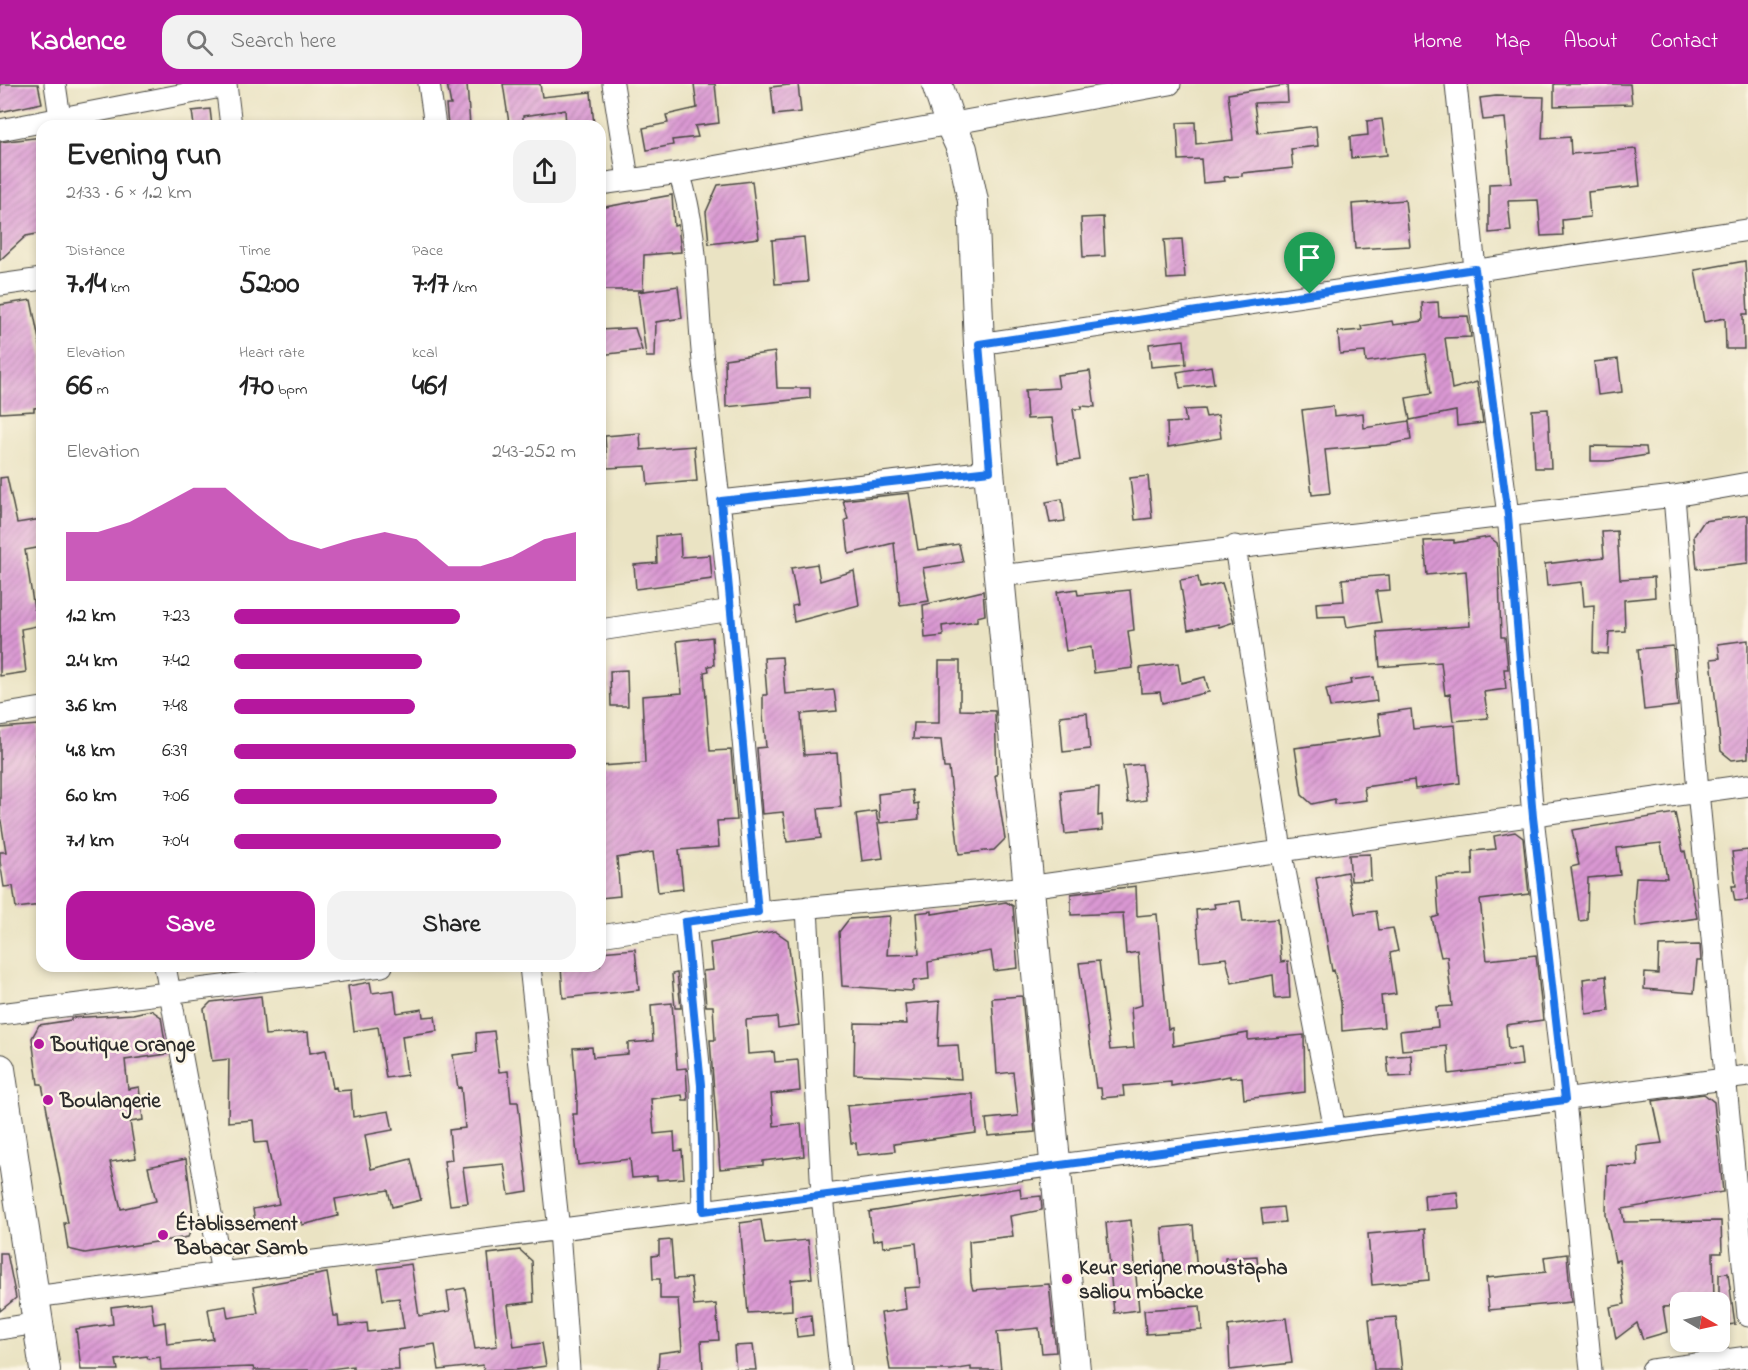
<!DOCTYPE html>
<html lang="en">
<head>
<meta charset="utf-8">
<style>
	body { margin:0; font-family:"Indie Flower",sans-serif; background:#f2f2f2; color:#222; height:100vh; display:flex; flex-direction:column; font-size:22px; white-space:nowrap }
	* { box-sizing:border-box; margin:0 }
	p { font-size:20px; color:#767676 }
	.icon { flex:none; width:33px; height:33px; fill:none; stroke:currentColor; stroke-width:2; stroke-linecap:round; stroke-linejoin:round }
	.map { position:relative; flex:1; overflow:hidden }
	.side { position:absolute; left:36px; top:36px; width:570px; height:852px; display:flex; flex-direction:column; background:#fff; border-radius:18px; box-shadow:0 3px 9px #0003 }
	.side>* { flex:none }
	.needle { width:39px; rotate:99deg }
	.tools { position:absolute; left:1670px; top:1208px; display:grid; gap:12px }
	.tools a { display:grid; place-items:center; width:60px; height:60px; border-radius:12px; background:#fff; box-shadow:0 3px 9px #0003; font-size:30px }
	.pin { position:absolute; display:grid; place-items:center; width:51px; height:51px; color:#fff; margin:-62px -26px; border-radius:50% 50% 50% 0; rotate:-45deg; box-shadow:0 0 6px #0007 }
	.pin .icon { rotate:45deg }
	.round { display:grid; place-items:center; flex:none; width:63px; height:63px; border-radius:18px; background:#f2f2f2 }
	.head { display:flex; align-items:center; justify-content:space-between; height:102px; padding:0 30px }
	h1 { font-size:33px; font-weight:700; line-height:45px }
	.metrics { display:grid; grid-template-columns:repeat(3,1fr); gap:9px; height:102px; padding:6px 30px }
	.metrics div { display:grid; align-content:center }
	.metrics b { font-size:30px; font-weight:700 }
	.metrics small { font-size:16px; font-weight:400 }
	.metrics p { font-size:16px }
	.chart { height:168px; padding:12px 30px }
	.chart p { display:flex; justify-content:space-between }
	.chart svg { width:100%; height:108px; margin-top:6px; fill:#b5179e; opacity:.7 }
	.cta { display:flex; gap:12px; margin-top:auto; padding:12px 30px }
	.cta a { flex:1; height:69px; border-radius:18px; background:#b5179e; color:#fff; font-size:24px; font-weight:700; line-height:69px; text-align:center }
	.cta a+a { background:#f2f2f2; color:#222 }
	ul { padding:0 30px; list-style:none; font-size:20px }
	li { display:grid; grid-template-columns:96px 72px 1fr; align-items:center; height:45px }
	li i { height:15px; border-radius:8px; background:#b5179e }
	header { display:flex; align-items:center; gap:36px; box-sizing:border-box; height:84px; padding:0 30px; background:#b5179e; color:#fff }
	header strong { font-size:28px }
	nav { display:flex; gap:33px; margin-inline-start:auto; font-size:21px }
	.search { width:420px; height:54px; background:#f2f2f2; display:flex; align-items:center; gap:15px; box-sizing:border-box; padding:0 21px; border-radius:18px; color:#767676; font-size:22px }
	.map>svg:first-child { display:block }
	.building { fill:url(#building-hatch) }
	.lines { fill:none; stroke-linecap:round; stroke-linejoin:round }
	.street-casing { stroke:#484742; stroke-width:23 }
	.secondary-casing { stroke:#484742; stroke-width:32 }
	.street { stroke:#fff; stroke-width:21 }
	.secondary { stroke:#fff; stroke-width:30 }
	.route-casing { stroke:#fff; stroke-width:12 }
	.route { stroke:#1a73e8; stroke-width:8 }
	.poi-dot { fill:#b5179e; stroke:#fcf5e5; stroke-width:2 }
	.labels { text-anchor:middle; stroke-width:5; stroke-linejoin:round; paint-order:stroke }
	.poi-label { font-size:21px; font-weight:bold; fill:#2b2b2b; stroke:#fcf5e5; text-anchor:start }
</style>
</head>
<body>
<header>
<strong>Kadence</strong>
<div class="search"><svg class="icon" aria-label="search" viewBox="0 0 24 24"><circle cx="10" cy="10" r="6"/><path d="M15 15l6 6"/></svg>Search here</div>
<nav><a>Home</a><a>Map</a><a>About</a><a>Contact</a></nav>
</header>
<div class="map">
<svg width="1748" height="1286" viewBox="0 0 1748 1286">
	<defs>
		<pattern id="building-hatch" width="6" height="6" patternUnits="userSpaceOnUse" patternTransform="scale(1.5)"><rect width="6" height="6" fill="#da98d3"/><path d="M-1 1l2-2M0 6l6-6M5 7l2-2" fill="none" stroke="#b17cab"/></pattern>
	</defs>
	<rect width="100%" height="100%" fill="#fcf5e5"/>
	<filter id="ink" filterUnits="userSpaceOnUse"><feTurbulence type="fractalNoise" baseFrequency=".0167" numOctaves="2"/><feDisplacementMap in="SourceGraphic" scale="12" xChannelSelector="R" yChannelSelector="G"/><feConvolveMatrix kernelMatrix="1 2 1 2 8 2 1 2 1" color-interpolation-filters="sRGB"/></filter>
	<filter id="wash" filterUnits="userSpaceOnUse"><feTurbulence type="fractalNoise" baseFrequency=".008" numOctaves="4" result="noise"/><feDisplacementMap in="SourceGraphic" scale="24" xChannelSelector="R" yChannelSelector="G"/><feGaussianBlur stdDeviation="1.35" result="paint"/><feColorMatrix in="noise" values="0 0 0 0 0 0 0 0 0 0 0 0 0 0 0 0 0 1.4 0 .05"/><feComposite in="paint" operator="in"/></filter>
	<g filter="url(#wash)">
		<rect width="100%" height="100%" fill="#eae3c3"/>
		<g id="blocks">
			<path class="building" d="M0,0H38L42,19L0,28Z
				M447,0H467L470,42H448L446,21H451Z
				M503,0H540L542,13L591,8L594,42H566L565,26L523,32V37L509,39Z
				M694,0H715L719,39L695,42L698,53L672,56L673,61L647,66L643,44L668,39L666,31L697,24Z
				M798,0L801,28L774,31L771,3Z
				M1554,0H1630L1632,20L1554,22Z
				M1287,1L1288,18L1254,19L1258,49L1316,42L1318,62L1291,65L1293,84L1242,89V92L1224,93L1225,97L1203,99L1201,75L1179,76L1177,39L1195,38L1196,60L1233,56L1228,10Z
				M1496,12L1544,13L1542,55L1570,53L1571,70L1636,65L1640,102L1588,108L1590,133L1562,136L1563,151L1541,152L1538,116L1508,117L1511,147L1489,149V100L1511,99L1505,34L1483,36L1480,14Z
				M210,25L212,42H194L192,27Z
				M1382,35L1387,71L1351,74L1350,53L1368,51L1367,37Z
				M42,53V149L26,152L0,176V58Z
				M752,97L759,154L709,160L706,128L718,101Z
				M672,111L674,142L678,141L681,168L644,171L643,206H600V124Z
				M1405,116L1410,162L1355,165L1352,120Z
				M1103,133L1105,172L1083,173L1081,134Z
				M804,153L808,198L775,200L772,156Z
				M1182,155L1185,194L1167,195L1164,156Z
				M1745,177L1748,230H1743L1744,265H1726L1725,234L1704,238L1695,186Z
				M678,202L682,234L656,238L655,273H646L638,208Z
				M31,216L42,270V323L34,324V327L0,329V221Z
				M1438,218L1439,233L1468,232L1471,253L1445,254L1452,305L1477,298L1483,339L1457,342L1456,327L1410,336L1406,314L1431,310L1425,270L1366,278L1365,268L1340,270L1338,248L1362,246L1361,242L1392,237L1393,241L1423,237L1422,219Z
				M635,244L642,266L600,271V246Z
				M1184,256L1186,280L1151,283L1149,260Z
				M775,268L777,304H810V314L726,323L725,275Z
				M1618,275L1622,308L1598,311L1594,278Z
				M1211,282L1214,300L1180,304L1177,288Z
				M1090,287L1095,323L1081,322V325H1073L1080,376L1058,379L1052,334L1027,335L1025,306L1059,304L1057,291Z
				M1333,322L1334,332L1363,329L1364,344L1409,337L1411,356L1386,361L1325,366L1330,409L1312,411L1302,326Z
				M1204,325L1206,333L1218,331L1221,354L1168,363L1167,339L1186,338L1184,326Z
				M1548,325L1551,384H1535L1532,326Z
				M640,349L641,366L694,362L697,397L648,401L646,382L607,384L605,352Z
				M1591,362L1646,363L1647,371L1609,377H1591Z
				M1148,392L1152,434L1135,436L1130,394Z
				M7,393L17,439L42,435V463L25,466L34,525L42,524V541L21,545L26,588L0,592V394Z
				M909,409L918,466L959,460L963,478L923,484L929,517L900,521L894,459L849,470L845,436L848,435L843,416Z
				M1062,415L1065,437L1050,439L1046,418Z
				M1748,431V479L1697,485L1694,452L1704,437Z
				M1617,447L1620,495L1654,493L1655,513L1624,516L1625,547L1609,548L1608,570L1593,569L1594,521L1584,522L1582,498L1547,502L1545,480L1604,473L1602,448Z
				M680,450L681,473L710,471L712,495L636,505L634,481L657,479L656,452Z
				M1489,453L1497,459L1498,463L1501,553H1505L1508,585H1504L1506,605L1484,608L1488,634L1453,637L1450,610L1445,611L1441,578L1380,583L1377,548L1470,542L1466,487L1427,491L1424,457L1454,456V459Z
				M817,480L820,497L854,487L859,521L794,538L792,522L798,521L791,484Z
				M1389,491L1390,506L1376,507L1381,538L1347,543L1345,532L1317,533L1316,519L1344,517L1342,495Z
				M1198,493L1200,504L1222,499L1234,538L1219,543L1218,540L1188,546L1180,496Z
				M1077,505L1078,511L1130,506L1134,546L1128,547L1133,584L1094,589L1091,563L1066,567L1057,508Z
				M983,507L985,531L977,533V537L942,542L943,552L925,554L923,521Z
				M712,553L714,581L708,582L709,587L704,588L710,667L731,666L737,736L717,737L719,763L679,766L683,805L658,808L653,768L617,774L620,812L600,814V682L645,679L642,612L682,609L677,557Z
				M1748,556V674L1732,676L1721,667L1711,575L1720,574L1718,560Z
				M1673,562L1678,622L1644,626L1638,565Z
				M782,573L785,610L834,606L837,627L801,630L804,671L837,669L841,723L818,725L821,754L787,758L783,728L762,730L757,664L766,663L763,631V611H767L764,574Z
				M939,577H960V626L995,627L997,691H995L1005,755L994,766L959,770L949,684H944L941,656L913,655L914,639H939Z
				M1178,579L1181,599L1205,593L1209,608L1162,619L1160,608L1141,609L1140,584Z
				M627,586L628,622H611L610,587Z
				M1374,593L1377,617L1330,623L1326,605L1351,600L1350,596Z
				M1411,625L1413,645L1455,641L1460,699L1415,705L1414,696L1364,703L1366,716L1335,720V715L1312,720L1302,711L1295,664L1381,652L1378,630Z
				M1087,629L1090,665L1063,668L1060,632Z
				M38,641L40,670H36L42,717V798L38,799L41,821L16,824L13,802L4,803L0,777V768H6L0,731V644Z
				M1142,680L1146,716L1128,719L1123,682Z
				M1099,703L1098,732L1102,731L1103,746L1065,750L1061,707Z
				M912,706L914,720L918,719L919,735L880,739L878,710Z
				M876,727L883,774L862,777L856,730Z
				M1675,729L1683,768L1685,767L1697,834L1636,843L1634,820L1636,793L1667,794L1661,759L1617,764L1620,791L1588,794L1587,836L1579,837L1571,783L1579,781L1572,746Z
				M1515,748L1523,754L1529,810L1480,816L1487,876L1536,871L1543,936L1506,941L1508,965L1520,964L1522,981L1449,990L1447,962L1402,966L1400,947L1438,943L1436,923L1452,922L1447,872L1441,873L1432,834L1439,832L1436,793L1473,791L1472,767L1496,765L1494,752Z
				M1748,766V816L1735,817L1732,802H1736L1732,768Z
				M1370,770L1371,796L1351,797L1349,771Z
				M1347,788L1355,830L1376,827L1379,846L1393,844L1398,867L1390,869L1396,910L1381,912L1384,943L1342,947L1341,919L1334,886L1332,887L1316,794Z
				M1136,802L1137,832L1157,830L1168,945L1172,944L1173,962L1248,949V956L1304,951L1305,1008L1244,1015L1242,993L1230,994V992L1171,1002V998L1123,1002L1124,1012L1102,1014L1101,1004H1096L1079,879L1099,877L1110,966L1134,964L1131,924L1142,921L1138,868L1126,870L1123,829L1071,831V810Z
				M1240,817L1243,838L1277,835L1281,878L1288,877L1290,914L1275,915L1273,891L1232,899L1226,874L1200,877L1196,826L1215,824L1214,820Z
				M1006,818L1013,822L1018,884L994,887L991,867L928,878L929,895L913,897V907L842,902L839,848L849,835L890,832L887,871L919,870L916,829L932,827V830Z
				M775,847L788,856L799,941L778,944L777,933L746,936L748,970L774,968L775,978L798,976L800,1007L771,1010L774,1042L801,1039L804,1072L763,1077V1081L720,1085L710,956H715L713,922H706L703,887L713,886L710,859Z
				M1700,861L1701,877H1697L1694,909L1644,905L1645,889L1658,890L1659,862Z
				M635,865L639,906L563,914L561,882H600V868Z
				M677,889L681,924H675L672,890Z
				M1606,892L1609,927L1586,930L1583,895Z
				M370,898L372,909L394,906L397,929L422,925L423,933L435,932L437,947L402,952L407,991L386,994L378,943L354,947L348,902Z
				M261,912L265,951L308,948L310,969L326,966L333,1004L336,1003L337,1007L351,1006L353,1033L389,1027L393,1046L365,1051L371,1085L411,1075L421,1116L392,1123L388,1106L335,1115L338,1132L302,1141V1138L256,1145L253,1125L279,1120L267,1058L255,1059L253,1036L228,1038L229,975L212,977L204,925L211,918Z
				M1022,912L1035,1048L988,1052L986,1035L1018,1032L1013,988L997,990L992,914Z
				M940,917L938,962L958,961L961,995L854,990L855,939L907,940L905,920Z
				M672,919L677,985L686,984L688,1016H683L682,1011L651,1015L654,1050L674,1048L675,1067L682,1066L684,1094L657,1096V1092L632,1094L630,1075L578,1081L573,1030H577V1016L573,964L592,963L593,973L628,970V959L653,957L651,921Z
				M151,926L161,933L167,970L125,976L128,1005L139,1003L143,1036L130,1038L136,1074L110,1078L121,1125L156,1117L148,1083L186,1075L194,1139L188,1153L85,1169L68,1165L64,1139H68L42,1000H38L32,954L39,941L71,936V934L133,930Z
				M494,947L499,988L508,987L511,1018H518L528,1107L509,1110L504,1080L463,1084L468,1119L450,1121L444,1077L452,1076L449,1046L465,1044L461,1003L458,1004L453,971L477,968L476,949Z
				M1411,971L1412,992L1389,993L1387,973Z
				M962,1010H973L976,1049L894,1060L895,1067L857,1071L856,1059H851L847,1022Z
				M1704,1010L1714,1018L1723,1108L1622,1125L1624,1138L1721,1137L1722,1169H1713L1714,1218H1680V1222L1663,1223L1667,1248L1643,1255L1637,1239L1616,1255L1610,1223L1625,1220L1619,1176L1615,1177L1606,1131L1607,1081L1638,1082L1637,1062L1662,1059L1653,1017Z
				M1020,1104L1021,1114L1041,1112L1042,1126L1010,1132L1013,1152L969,1157L971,1199L973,1206L1049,1200L1056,1268L1042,1269L1039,1244L997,1248L1001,1286H971V1283L951,1286H890L881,1229L906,1225L904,1204L920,1203L916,1159L883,1163L882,1155L873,1157L869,1128Z
				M1457,1108L1459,1124L1425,1126L1424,1111Z
				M1283,1123L1285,1138L1263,1140L1261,1125Z
				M761,1136L765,1160L808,1156L812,1194L791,1196L792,1226L748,1229L740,1139Z
				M1131,1136L1139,1226L1114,1229L1106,1139Z
				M1193,1141L1197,1188L1166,1190L1162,1144Z
				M1425,1145L1429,1196L1372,1201L1368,1150Z
				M671,1156L674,1195L691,1194L694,1222L716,1220L719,1256L701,1257L703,1286H658L659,1269L682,1266L678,1215H660V1195H653L652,1172L659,1171V1157Z
				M520,1166L532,1177L534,1218L508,1221L514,1263L542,1259L546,1282L516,1286H484L483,1281L439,1286L435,1260L398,1266L399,1286H353V1282L323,1286H254L253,1283L161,1286L160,1273L148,1275L147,1272L116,1276L118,1286H81L76,1245L113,1240L111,1223L151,1218L154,1240L165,1238L167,1260L213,1255L208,1225L226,1222L228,1234L258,1229L253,1203L327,1189L334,1232H338L339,1242L367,1239L368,1248L404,1244L399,1214L383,1216L378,1185L411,1180L419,1232L450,1227L447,1207L465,1204L475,1265L497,1262L488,1170Z
				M0,1169H7L16,1214L0,1227Z
				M1567,1170L1571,1218L1489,1226L1486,1194L1546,1188L1544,1173Z
				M1257,1172L1258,1187L1226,1189L1225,1174Z
				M1728,1189L1735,1240L1719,1242V1190Z
				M1200,1222L1202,1246L1146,1250L1144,1226Z
				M811,1231L813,1251L797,1253L795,1233Z
				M1396,1233L1402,1286H1374L1369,1235Z
				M1286,1234L1292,1279L1230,1286L1228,1242Z
				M753,1261L756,1286H736L734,1262Z"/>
		</g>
	</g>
	<g filter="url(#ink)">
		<use href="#blocks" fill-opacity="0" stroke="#484742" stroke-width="1.5"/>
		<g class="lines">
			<defs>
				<path id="street" d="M55,0L60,34
					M226,0L231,42
					M429,0L435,42
					M613,0L628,95
					M1456,0L1475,185L1508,431L1533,733L1565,1016L1591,1286
					M0,46L226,2
					M679,89C700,151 696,221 704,286C726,466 743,647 758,828
					M600,100L679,89L1170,0
					M0,201L42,195
					M979,260L1748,146
					M1674,412L1698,707L1748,1232
					M721,417L989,387
					M1235,462L1281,766L1335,1046
					M999,492L1674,412L1748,399
					M600,546L732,526
					M0,631L42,624
					M807,823L822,1112L840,1286
					M685,838L701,1001L703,1127
					M600,852L758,828L1028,803L1748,701
					M165,882L222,1189
					M530,882L559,1146L569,1286
					M0,930L382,882
					M34,1213L1748,992
					M0,1245L38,1239
					M1652,1286L1748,1273"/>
				<path id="secondary" d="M937,0L950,39L962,65L973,117L979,260L989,387L1075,1286
					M0,985L45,1286"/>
			</defs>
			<use href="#street" class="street-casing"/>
			<use href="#secondary" class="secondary-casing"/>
			<use href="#street" class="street"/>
			<use href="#secondary" class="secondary"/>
		</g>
	</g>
	<g class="lines" filter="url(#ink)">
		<defs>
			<path id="route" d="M1475,185L1508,431L1533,733L1565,1016L703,1127L701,1001L685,838L758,828L721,417L990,387L979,260Z"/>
		</defs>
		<use href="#route" class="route-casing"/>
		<use href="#route" class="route"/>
	</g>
	<g class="poi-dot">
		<circle cx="39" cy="960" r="6"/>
		<circle cx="48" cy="1016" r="6"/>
		<circle cx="163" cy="1151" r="6"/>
		<circle cx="1067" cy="1195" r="6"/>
	</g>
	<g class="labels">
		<g class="poi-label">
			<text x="51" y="967">Boutique Orange</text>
			<text x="60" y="1023">Boulangerie</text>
			<text x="175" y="1146">Établissement<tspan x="175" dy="24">Babacar Samb</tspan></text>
			<text x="1079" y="1190">Keur serigne moustapha<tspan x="1079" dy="24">saliou mbacke</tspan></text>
		</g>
	</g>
</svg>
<div class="tools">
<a><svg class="needle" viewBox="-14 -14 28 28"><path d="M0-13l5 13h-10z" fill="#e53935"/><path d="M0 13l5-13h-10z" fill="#767676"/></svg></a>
</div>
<div class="pin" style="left:1310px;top:210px;background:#1e9e55"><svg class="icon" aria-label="arrive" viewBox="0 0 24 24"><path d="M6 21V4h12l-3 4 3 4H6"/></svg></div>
<section class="side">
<div class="head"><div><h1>Evening run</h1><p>21:33 · 6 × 1.2 km</p></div><a class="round"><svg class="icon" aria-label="share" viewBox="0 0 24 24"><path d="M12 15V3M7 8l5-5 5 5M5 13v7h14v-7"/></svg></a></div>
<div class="metrics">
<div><p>Distance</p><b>7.14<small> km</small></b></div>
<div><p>Time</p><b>52:00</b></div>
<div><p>Pace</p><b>7:17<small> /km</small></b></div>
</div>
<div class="metrics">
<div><p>Elevation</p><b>66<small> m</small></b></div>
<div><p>Heart rate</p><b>170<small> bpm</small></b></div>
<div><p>kcal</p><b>461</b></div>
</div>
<div class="chart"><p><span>Elevation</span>243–252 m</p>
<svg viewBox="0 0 160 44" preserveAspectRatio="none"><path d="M0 44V24L10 24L20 20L30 13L40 6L50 6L60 17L70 27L80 31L90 27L100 24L110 27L120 38L130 38L140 34L150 27L160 24V44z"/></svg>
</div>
<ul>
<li><b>1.2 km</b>7:23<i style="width:66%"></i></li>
<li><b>2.4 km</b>7:42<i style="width:55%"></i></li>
<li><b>3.6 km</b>7:48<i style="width:53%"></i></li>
<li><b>4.8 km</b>6:39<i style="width:100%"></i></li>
<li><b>6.0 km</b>7:06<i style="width:77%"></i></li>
<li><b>7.1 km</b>7:04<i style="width:78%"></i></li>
</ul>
<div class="cta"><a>Save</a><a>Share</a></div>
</section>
</div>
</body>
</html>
